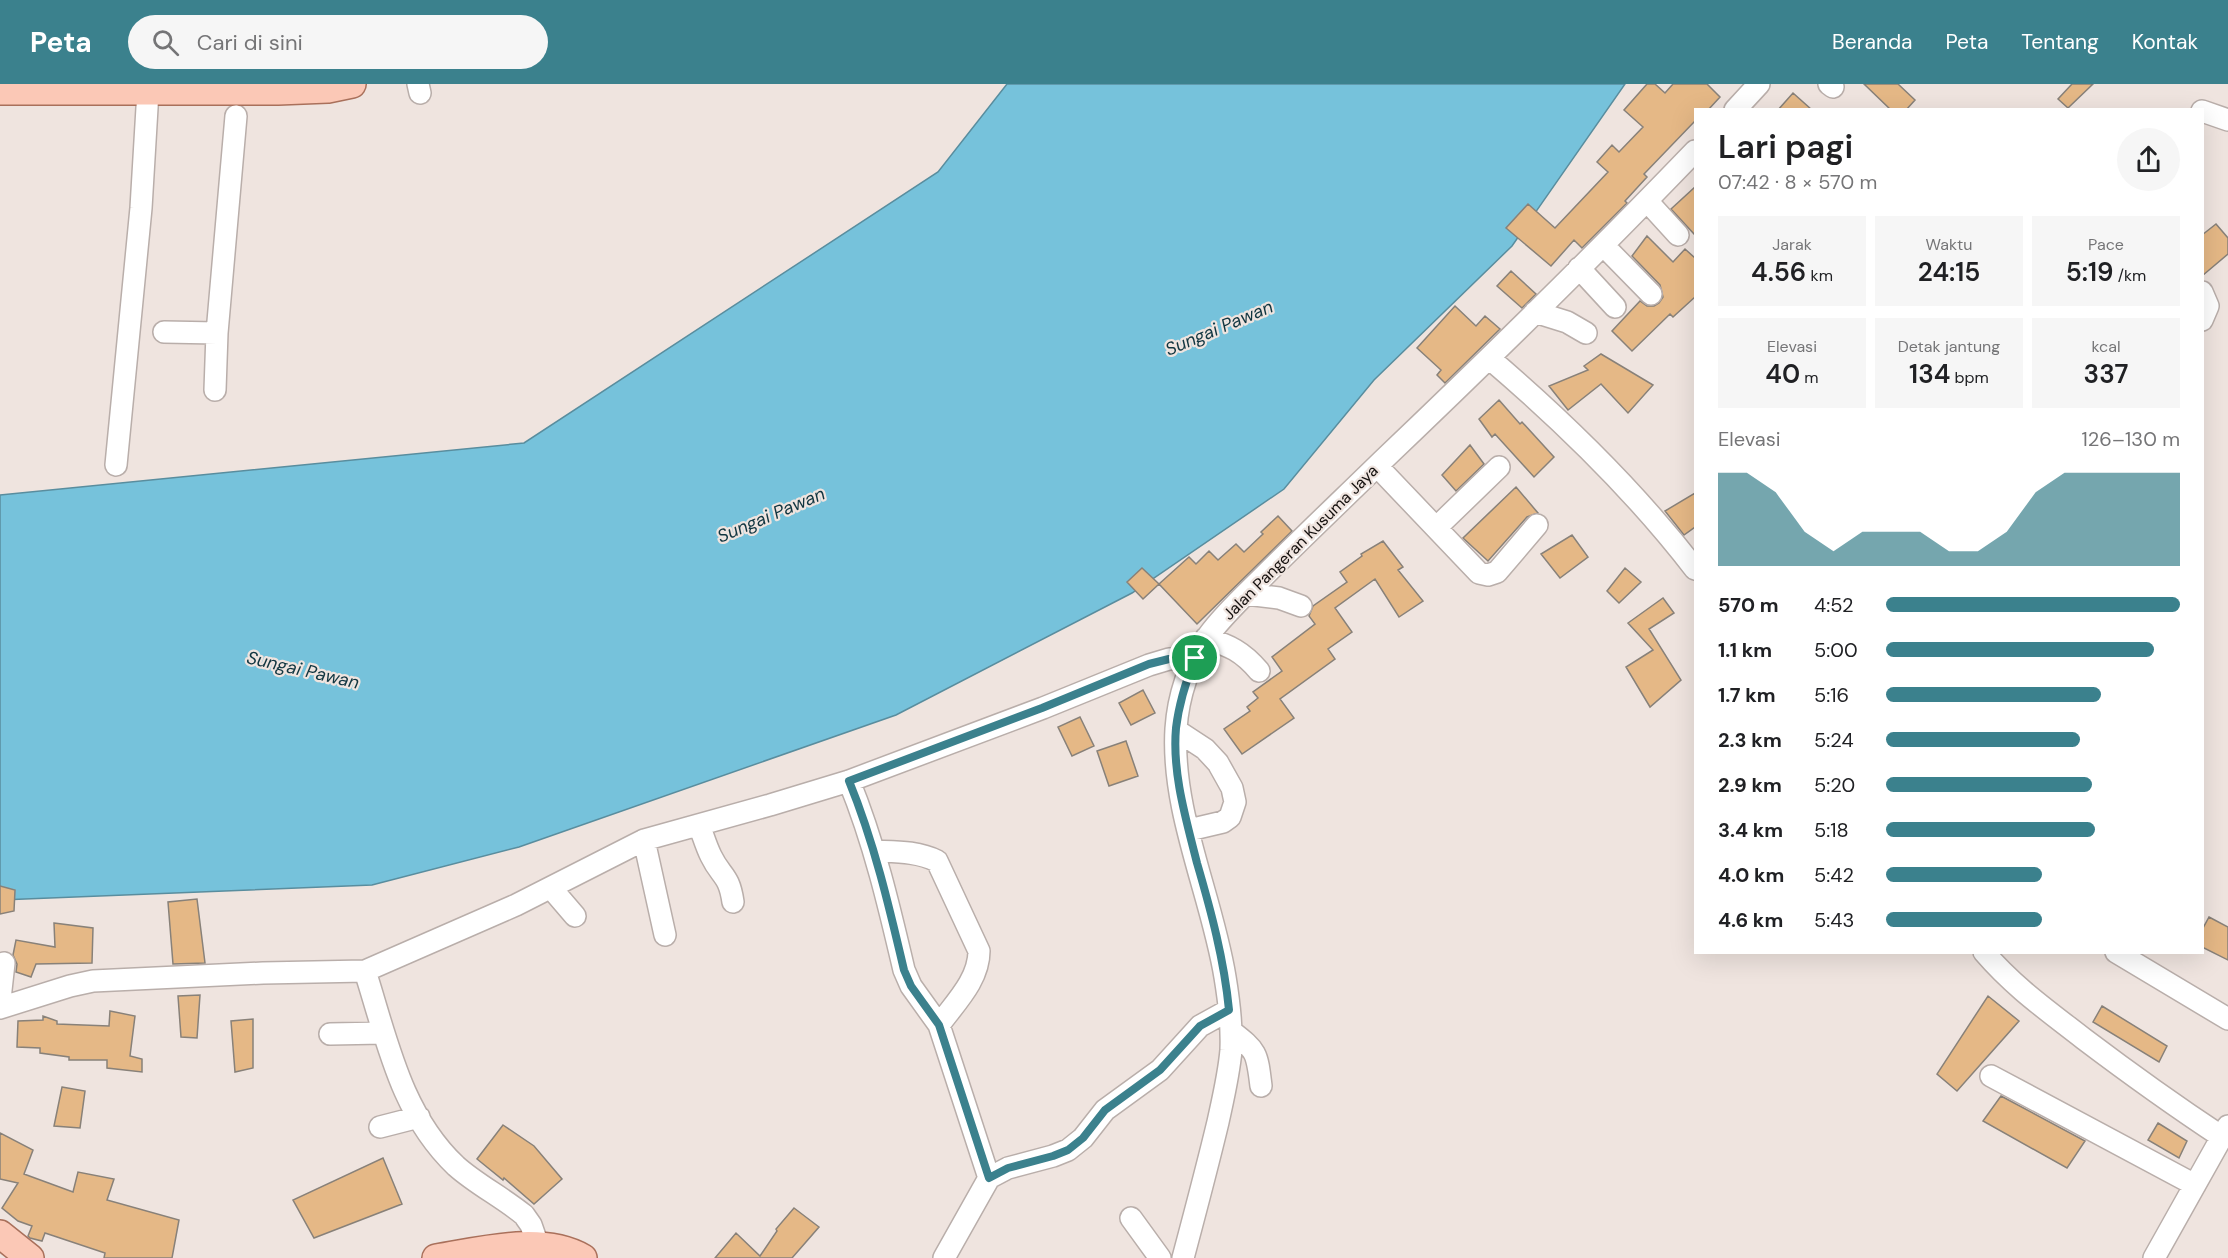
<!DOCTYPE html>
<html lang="id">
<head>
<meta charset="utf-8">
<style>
	body { margin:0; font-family:"DM Sans",sans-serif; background:#f6f6f6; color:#202124; height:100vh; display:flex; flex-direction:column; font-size:22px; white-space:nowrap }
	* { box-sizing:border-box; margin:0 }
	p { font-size:20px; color:#757577 }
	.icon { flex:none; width:33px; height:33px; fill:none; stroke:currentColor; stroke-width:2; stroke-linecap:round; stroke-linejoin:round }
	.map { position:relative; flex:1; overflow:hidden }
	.side { position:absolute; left:1694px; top:24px; width:510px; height:846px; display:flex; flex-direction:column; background:#fff; border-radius:0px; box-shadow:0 6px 24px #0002 }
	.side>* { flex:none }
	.pin { position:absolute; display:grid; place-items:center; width:51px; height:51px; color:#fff; margin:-26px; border:3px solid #fff; border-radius:50%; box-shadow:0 2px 6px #0007 }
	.round { display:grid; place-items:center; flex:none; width:63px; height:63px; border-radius:32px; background:#f6f6f6 }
	.headline { display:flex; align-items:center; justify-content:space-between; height:102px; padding:0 24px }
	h1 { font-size:33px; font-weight:600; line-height:45px }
	.metrics { display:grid; grid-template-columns:repeat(3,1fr); gap:9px; height:102px; padding:6px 24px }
	.metrics div { display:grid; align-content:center; border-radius:0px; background:#f6f6f6; text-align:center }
	.metrics b { font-size:26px; font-weight:600 }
	.metrics small { font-size:16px; font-weight:400 }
	.metrics p { font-size:16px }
	.chart { height:168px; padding:12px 24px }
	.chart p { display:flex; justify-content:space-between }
	.chart svg { width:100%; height:108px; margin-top:6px; fill:#3b818d; opacity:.7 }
	ul { padding:0 24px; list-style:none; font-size:20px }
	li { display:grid; grid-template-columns:96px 72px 1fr; align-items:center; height:45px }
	li i { height:15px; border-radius:8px; background:#3b818d }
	header { display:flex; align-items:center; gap:36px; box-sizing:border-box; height:84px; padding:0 30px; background:#3b818d; color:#fff }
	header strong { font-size:28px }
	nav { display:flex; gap:33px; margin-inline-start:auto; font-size:21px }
	.search { width:420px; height:54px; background:#f6f6f6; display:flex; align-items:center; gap:15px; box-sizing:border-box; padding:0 21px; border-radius:33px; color:#757577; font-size:22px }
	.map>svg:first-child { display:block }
	.water { fill:#76c2db; stroke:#598d9e; stroke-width:1.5 }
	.building { fill:#e5b886; stroke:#888179; stroke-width:1.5 }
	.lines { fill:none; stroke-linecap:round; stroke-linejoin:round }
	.minor-casing { stroke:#b9aeaa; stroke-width:24 }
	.major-casing { stroke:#a9705b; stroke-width:30 }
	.minor { stroke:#fff; stroke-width:21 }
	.major { stroke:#fbc8b6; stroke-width:27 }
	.route-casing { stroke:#fff; stroke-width:12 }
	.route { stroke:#3b818d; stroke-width:8 }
	.labels { text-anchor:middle; stroke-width:4.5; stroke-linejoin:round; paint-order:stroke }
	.street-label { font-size:16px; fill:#14100e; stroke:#efe4df }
	.water-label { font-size:18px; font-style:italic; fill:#103540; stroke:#efe4df }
</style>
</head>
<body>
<header>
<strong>Peta</strong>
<div class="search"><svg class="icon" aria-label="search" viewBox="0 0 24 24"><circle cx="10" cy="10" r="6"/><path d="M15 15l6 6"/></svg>Cari di sini</div>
<nav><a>Beranda</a><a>Peta</a><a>Tentang</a><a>Kontak</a></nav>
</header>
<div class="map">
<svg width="2228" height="1174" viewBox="0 0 2228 1174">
	<rect width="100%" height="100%" fill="#efe4df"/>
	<path class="water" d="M1007,0H1625L1512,162L1374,296L1284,405L1132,509L896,631L519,763L372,801L0,816V411L524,359L938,88Z"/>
	<path class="building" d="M1647,0H1655L1665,9L1673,0H1707L1720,13L1708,26H1695V37L1644,90L1647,93L1625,117L1627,119L1582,164L1574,156L1551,182L1506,144L1528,120L1555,144L1608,88L1597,78L1612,61L1619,68L1643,43L1624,26Z
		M1864,0H1898L1915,16L1906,26H1891Z
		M2072,0H2093L2068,24L2058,15Z
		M1793,9L1812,26H1778Z
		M1695,103V151L1671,125Z
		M2216,140L2228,154V170L2202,192V151Z
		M1647,152L1673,178L1685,165L1695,174V213L1673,233L1670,230L1632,267L1612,247L1640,217L1647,222H1654L1659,219L1663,213L1660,201L1632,172Z
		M1511,187L1536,210L1522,224L1497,202Z
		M1455,222L1476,242L1485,232L1500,245L1445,299L1437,291L1441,286L1417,264Z
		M1601,270L1653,301L1628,329L1601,300L1568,326L1549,302L1588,286L1584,282Z
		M1499,316L1520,340L1522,338L1554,373L1534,393L1495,350L1492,353L1479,335Z
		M1470,361L1484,380L1456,407L1442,391Z
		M1516,403L1538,429L1527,433L1488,477L1463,454Z
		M1695,409V443L1684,451L1665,427Z
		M1278,432L1292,447L1197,540L1159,500L1189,473L1196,480L1209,467L1218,476L1236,460L1244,468L1263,450L1261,448Z
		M1572,451L1588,473L1560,494L1541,470Z
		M1383,457L1403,483L1398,486L1423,517L1399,533L1375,495L1335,524L1352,548L1328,565L1335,575L1280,615L1294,634L1242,670L1224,645L1250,627L1247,623L1258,614L1253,608L1282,587L1272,573L1315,540L1309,532L1313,522L1347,498L1340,488L1362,472L1361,470Z
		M1142,484L1159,500L1143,515L1127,498Z
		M1625,484L1641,498L1619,519L1607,507Z
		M1663,514L1674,529L1649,545L1681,596L1650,623L1626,583L1653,566L1628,539Z
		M1143,606L1155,629L1131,641L1119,619Z
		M1080,633L1094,662L1072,672L1058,643Z
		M1126,657L1138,692L1109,702L1097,667Z
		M0,802L15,806L14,827L0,830Z
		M197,815L205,879L173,880L168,818Z
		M2209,833L2228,843V876L2202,863V846Z
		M54,839L93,844L92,879L36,880L31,893L16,888L17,880L13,871L16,856L55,863Z
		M200,911L197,954L181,953L178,912Z
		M1988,912L2019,937L1957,1007L1937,990Z
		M2102,922L2167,962L2159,978L2093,938Z
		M110,927L135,932L130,972L142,975V988L107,984V976H69V973L40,969V964L17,963L18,937L43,936V932L57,937V940L109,942Z
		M253,935V984L235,988L231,937Z
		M62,1003L85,1007L80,1044L54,1042Z
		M2001,1012L2085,1057L2067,1084L1983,1037Z
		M2158,1039L2187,1057L2179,1074L2148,1056Z
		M503,1041L534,1062L562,1095L534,1120L504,1094L503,1096L477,1075Z
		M0,1049L33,1066L24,1090L73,1108L78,1088L114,1095L107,1116L179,1136L172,1174H104L105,1169L45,1149L42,1157L30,1154L28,1152L32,1142L18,1137L2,1124L18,1099L0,1095Z
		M383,1074L402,1120L314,1154L293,1116Z
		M794,1124L819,1143L792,1174H715L736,1149L760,1172L777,1147L776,1145Z"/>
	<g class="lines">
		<defs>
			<path id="minor" d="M418,0L420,9
				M1829,0L1833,3
				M1735,26L1759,0
				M2202,27L2228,36
				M1647,117L1678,151
				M1603,161L1651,210
				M1579,184L1615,223
				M2202,208L2208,222L2202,236
				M1535,228L1567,238L1586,249
				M164,248L217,249
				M1489,274C1564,338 1635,407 1695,485
				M215,306L217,249L236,32
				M116,381L141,124L148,7
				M1377,382L1479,489L1488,491L1497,488L1537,441
				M1437,443L1499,383
				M1246,510L1279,514L1301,522
				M1206,554C1230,562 1242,567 1259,587
				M1176,646L1205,665L1218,679L1232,704L1235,718L1230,733L1223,738L1189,746
				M849,697C874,758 889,822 904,886L911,902L939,941L989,1094
				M699,741C703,751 706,762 711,772C721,793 729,790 733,818
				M644,756L665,851
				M874,767C895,768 917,767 937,777L979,867C979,896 955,919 939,941
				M551,804L575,832
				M1984,868C2015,904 2047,926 2084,955C2129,989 2175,1022 2222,1053
				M2116,868L2228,935
				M365,887L516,821L644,756L770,721L849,697L1043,624L1149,581L1169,575L1195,574
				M0,915L4,879
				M0,924L70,902L93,897L263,889L365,887C387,956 401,1030 456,1082C476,1100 502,1113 524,1131L531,1141L538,1161
				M1231,947C1257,967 1257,968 1261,1002
				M330,950L383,949
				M1991,992L2195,1101
				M380,1043L419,1033
				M1131,1134L1160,1174
				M944,1174L989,1094L1008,1084L1053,1072L1068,1066L1083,1054L1105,1026L1160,986L1200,942L1229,926
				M1183,1174C1195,1129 1207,1084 1218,1038C1223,1015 1229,990 1231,966C1232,942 1229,917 1225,893C1212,812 1171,728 1176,645C1178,613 1189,578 1208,552C1224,530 1244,512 1263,493C1302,454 1342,416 1382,377C1488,276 1593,173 1695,67
				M2154,1174L2228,1042"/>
			<path id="major" d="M0,7H278L328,5L352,0
				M0,1150L30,1174
				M436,1174C481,1167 541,1150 583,1174"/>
		</defs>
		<use href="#minor" class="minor-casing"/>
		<use href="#major" class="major-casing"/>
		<use href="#minor" class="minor"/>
		<use href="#major" class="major"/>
	</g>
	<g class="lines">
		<defs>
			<path id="route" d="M1195,574C1186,597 1179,619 1176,644C1172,689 1186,735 1197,779C1211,827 1224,875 1229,926L1200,942L1160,986L1105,1026L1083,1054L1068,1066L1053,1072L1008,1084L989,1094L939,941L911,902L904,886C889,822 874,758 849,697L1042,624L1149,580L1169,575Z"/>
		</defs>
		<use href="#route" class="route-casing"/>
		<use href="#route" class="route"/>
	</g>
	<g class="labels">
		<g class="street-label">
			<text transform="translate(1300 458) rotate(-45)" y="6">Jalan Pangeran Kusuma Jaya</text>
		</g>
		<g class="water-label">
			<text transform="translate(1219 244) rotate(-23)" y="6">Sungai Pawan</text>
			<text transform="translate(771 431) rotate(-23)" y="6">Sungai Pawan</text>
			<text transform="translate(303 586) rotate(13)" y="6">Sungai Pawan</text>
		</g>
	</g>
</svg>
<div class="pin" style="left:1195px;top:574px;background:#1e9e55"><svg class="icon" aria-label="arrive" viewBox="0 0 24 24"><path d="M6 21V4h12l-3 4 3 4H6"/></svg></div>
<section class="side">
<div class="headline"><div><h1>Lari pagi</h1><p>07:42 · 8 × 570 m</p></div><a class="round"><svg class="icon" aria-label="share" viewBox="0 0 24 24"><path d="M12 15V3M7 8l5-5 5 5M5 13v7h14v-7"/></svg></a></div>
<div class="metrics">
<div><p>Jarak</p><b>4.56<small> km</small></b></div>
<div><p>Waktu</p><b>24:15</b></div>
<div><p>Pace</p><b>5:19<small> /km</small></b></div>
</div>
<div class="metrics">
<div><p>Elevasi</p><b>40<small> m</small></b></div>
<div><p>Detak jantung</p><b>134<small> bpm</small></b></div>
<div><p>kcal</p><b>337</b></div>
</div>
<div class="chart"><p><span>Elevasi</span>126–130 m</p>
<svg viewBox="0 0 160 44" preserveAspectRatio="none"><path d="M0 44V6L10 6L20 14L30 30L40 38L50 30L60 30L70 30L80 38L90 38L100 30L110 14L120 6L130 6L140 6L150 6L160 6V44z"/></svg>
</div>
<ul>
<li><b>570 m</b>4:52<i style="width:100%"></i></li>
<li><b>1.1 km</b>5:00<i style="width:91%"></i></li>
<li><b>1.7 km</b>5:16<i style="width:73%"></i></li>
<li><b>2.3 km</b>5:24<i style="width:66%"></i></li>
<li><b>2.9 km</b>5:20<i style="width:70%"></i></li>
<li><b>3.4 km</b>5:18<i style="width:71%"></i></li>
<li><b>4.0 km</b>5:42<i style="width:53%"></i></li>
<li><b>4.6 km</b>5:43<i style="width:53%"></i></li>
</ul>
</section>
</div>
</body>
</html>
